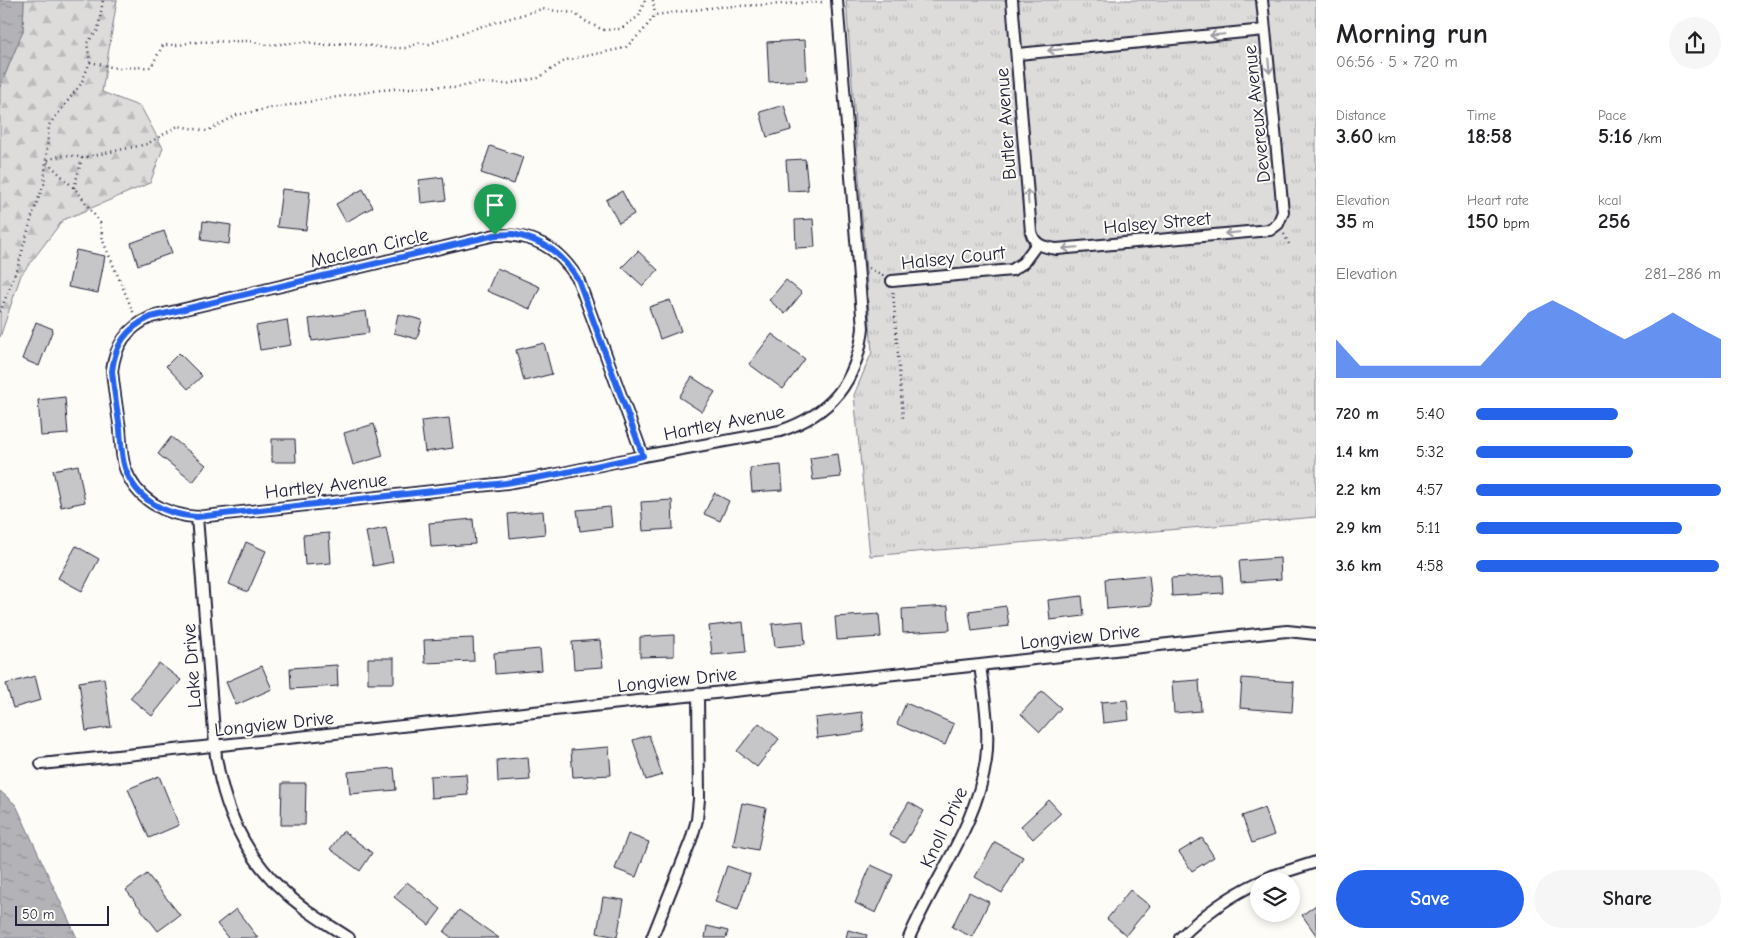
<!DOCTYPE html>
<html lang="en">
<head>
<meta charset="utf-8">
<style>
	body { margin:0; font-family:"Comic Neue",sans-serif; background:#f6f6f6; color:#202124; height:100vh; display:flex; flex-direction:column; font-size:19px; white-space:nowrap }
	* { box-sizing:border-box; margin:0 }
	p { font-size:16px; color:#757577 }
	.icon { flex:none; width:28px; height:28px; fill:none; stroke:currentColor; stroke-width:2; stroke-linecap:round; stroke-linejoin:round }
	.map { position:relative; flex:1; overflow:hidden }
	.side { display:flex; flex-direction:column; background:#fff; width:425px }
	.side>* { flex:none }
	.controls { position:absolute; left:1250px; top:872px; display:grid; gap:10px }
	.controls a { display:grid; place-items:center; width:50px; height:50px; border-radius:50%; background:#fff; box-shadow:0 2px 8px #0003; font-size:25px }
	.scale { position:absolute; left:15px; bottom:12px; width:94px; box-sizing:border-box; padding-left:5px; border:2px solid #22223b; border-top:0; font-size:14px; line-height:18px; white-space:nowrap; color:#22223b; -webkit-text-stroke:4px #fdfcf7; paint-order:stroke }
	.pin { position:absolute; display:grid; place-items:center; width:42px; height:42px; color:#fff; margin:-51px -21px; border-radius:50% 50% 50% 0; rotate:-45deg; box-shadow:0 0 5px #0007 }
	.pin .icon { rotate:45deg }
	.round { display:grid; place-items:center; flex:none; width:52px; height:52px; border-radius:26px; background:#f6f6f6 }
	.head { display:flex; align-items:center; justify-content:space-between; height:85px; padding:0 20px }
	h1 { font-size:28px; font-weight:700; line-height:38px }
	.figures { display:grid; grid-template-columns:repeat(3,1fr); gap:8px; height:85px; padding:5px 20px }
	.figures div { display:grid; align-content:center }
	.figures b { font-size:21px; font-weight:700 }
	.figures small { font-size:14px; font-weight:400 }
	.figures p { font-size:14px }
	.chart { height:140px; padding:10px 20px }
	.chart p { display:flex; justify-content:space-between }
	.chart svg { width:100%; height:90px; margin-top:5px; fill:#2563eb; opacity:.7 }
	.action { display:flex; gap:10px; margin-top:auto; padding:10px 20px }
	.action a { flex:1; height:58px; border-radius:30px; background:#2563eb; color:#fff; font-size:20px; font-weight:700; line-height:58px; text-align:center }
	.action a+a { background:#f6f6f6; color:#202124 }
	ul { padding:0 20px; list-style:none; font-size:16px }
	li { display:grid; grid-template-columns:80px 60px 1fr; align-items:center; height:38px }
	li i { height:12px; border-radius:6px; background:#2563eb }
	main { display:flex; flex:1; min-height:0 }
	.map>svg:first-child { display:block }
	.grass { fill:url(#grass-tufts); stroke:#807f8b }
	.forest { fill:url(#forest-firs); stroke:#807f8b }
	.water { fill:url(#water-ripples); stroke:#787885 }
	.building { fill:#c6c6c8; stroke:#22223b }
	.lines { fill:none; stroke-linecap:round; stroke-linejoin:round }
	.minor-casing { stroke:#22223b; stroke-width:14 }
	.path { stroke:#22223b; stroke-width:2.5; stroke-dasharray:1 4; stroke-linecap:butt }
	.minor { stroke:#fdfcf7; stroke-width:10 }
	.oneway { stroke:#9a9aa2 }
	.route-casing { stroke:#fff; stroke-width:10 }
	.route { stroke:#2563eb; stroke-width:6 }
	.labels { text-anchor:middle; stroke-width:4; stroke-linejoin:round; paint-order:stroke }
	.street-label { font-size:19px; fill:#22223b; stroke:#fdfcf7 }
</style>
</head>
<body>
<main>
<div class="map">
<svg width="1316" height="938" viewBox="0 0 1316 938">
	<defs>
		<pattern id="grass-tufts" width="24" height="20" patternUnits="userSpaceOnUse" patternTransform="scale(1.25)"><rect width="24" height="20" fill="#dddcdb"/><path d="M3 7l-1-3M5 7V3M7 7l1-3M15 17l-1-3M17 17v-4M19 17l1-3" fill="none" stroke="#bdbcbd"/></pattern>
		<pattern id="forest-firs" width="22" height="20" patternUnits="userSpaceOnUse" patternTransform="scale(1.25)"><rect width="22" height="20" fill="#dddcdb"/><path d="M5 1l3.5 6h-7zM16 11l3.5 6h-7z" fill="#bdbcbd"/></pattern>
		<pattern id="water-ripples" width="26" height="14" patternUnits="userSpaceOnUse" patternTransform="scale(1.25)"><rect width="26" height="14" fill="#b2b2b7"/><path d="M2 4q2-2 4 0t4 0M15 11q2-2 4 0t4 0" fill="none" stroke="#909096"/></pattern>
	</defs>
	<rect width="100%" height="100%" fill="#fdfcf7"/>
	<filter id="ink" filterUnits="userSpaceOnUse"><feTurbulence type="fractalNoise" baseFrequency=".02" numOctaves="2"/><feDisplacementMap in="SourceGraphic" scale="10" xChannelSelector="R" yChannelSelector="G"/><feConvolveMatrix kernelMatrix="1 2 1 2 8 2 1 2 1" color-interpolation-filters="sRGB"/></filter>
	<g filter="url(#ink)">
		<path class="grass" d="M846,0H1316V517L870,556L854,395L872,352Z"/>
		<path class="forest" d="M24,0H117L102,92L141,107L163,148L150,183L63,220L21,275L0,337V87L23,31Z"/>
		<path class="water" d="M0,0H24L23,31L0,87Z
			M0,791L16,805L77,938H0Z"/>
		<path class="building" d="M805,40L807,80L769,82L767,42Z
			M784,105L791,130L767,137L760,112Z
			M490,146L523,157L514,184L481,173Z
			M805,159L808,190L788,191L786,160Z
			M443,177L446,200L421,203L419,180Z
			M282,189L310,192L306,230L277,227Z
			M363,189L373,207L346,222L336,204Z
			M622,191L634,214L619,223L606,200Z
			M813,219L815,247L796,248L795,220Z
			M203,221L231,225L229,244L201,240Z
			M164,231L172,253L138,265L131,243Z
			M76,250L105,256L98,293L68,287Z
			M638,251L658,270L643,286L622,267Z
			M497,268L540,287L530,309L487,291Z
			M786,280L802,293L785,314L769,300Z
			M670,300L681,331L660,339L649,307Z
			M366,311L369,333L312,341L309,319Z
			M398,314L422,320L417,339L394,333Z
			M287,320L291,345L260,350L256,326Z
			M36,322L53,329L39,366L22,359Z
			M772,334L805,359L783,389L749,364Z
			M544,343L552,374L524,381L516,350Z
			M179,353L202,376L188,389L166,366Z
			M692,377L715,392L702,412L679,397Z
			M65,397L68,434L41,436L38,400Z
			M449,418L453,448L425,452L421,421Z
			M374,424L383,456L353,465L344,433Z
			M171,437L206,465L193,482L158,454Z
			M272,439H295L296,462H272Z
			M838,454L841,477L813,480L810,458Z
			M78,465L85,502L61,507L53,470Z
			M781,465L783,490L752,492L750,468Z
			M714,493L729,501L720,521L704,514Z
			M672,500L673,529L643,531L641,502Z
			M610,507L612,527L580,531L577,510Z
			M543,511L545,534L510,538L508,514Z
			M473,519L475,544L431,547L429,523Z
			M386,528L393,562L373,566L366,532Z
			M329,533L331,563L305,565L303,535Z
			M246,542L266,551L248,592L229,584Z
			M76,546L99,559L82,591L58,578Z
			M1280,558L1281,579L1241,582L1239,561Z
			M1149,575L1152,605L1107,609L1105,579Z
			M1222,575L1223,593L1172,596L1171,578Z
			M1082,596L1084,616L1050,620L1048,600Z
			M948,606L950,630L903,633L902,609Z
			M1006,606L1009,626L972,631L969,611Z
			M879,614L881,637L837,640L835,617Z
			M803,621L805,644L775,647L772,624Z
			M743,622L746,652L712,655L709,626Z
			M674,635V656L640,657V637Z
			M473,638L474,661L425,663L424,640Z
			M600,640L603,667L574,669L572,642Z
			M540,649L542,670L495,674L494,653Z
			M368,658H394V683H368Z
			M159,663L181,680L152,716L130,698Z
			M337,665L338,686L291,689L290,668Z
			M262,666L272,689L236,705L226,682Z
			M35,676L41,700L13,708L6,684Z
			M104,678L111,727L86,731L79,682Z
			M1242,678L1294,682L1292,712L1240,708Z
			M1199,680L1201,711L1174,713L1172,682Z
			M1042,691L1061,708L1040,732L1021,714Z
			M1127,700L1129,720L1103,723L1101,702Z
			M906,703L954,724L945,745L897,724Z
			M862,712L864,732L817,738L815,718Z
			M759,723L779,739L757,767L737,751Z
			M649,735L662,775L646,780L633,740Z
			M609,747L611,775L573,777L571,750Z
			M528,757L530,780L498,782L497,760Z
			M394,768L396,790L350,794L348,772Z
			M466,774L468,795L431,798L430,776Z
			M159,776L179,825L149,838L128,789Z
			M282,783H306L305,825H281Z
			M1049,800L1061,813L1033,839L1021,826Z
			M909,802L924,811L904,843L889,835Z
			M742,803L766,808L758,850L733,845Z
			M1264,808L1274,835L1252,843L1242,816Z
			M343,831L372,853L360,871L330,849Z
			M628,834L649,842L636,877L615,869Z
			M1202,838L1214,857L1192,871L1179,852Z
			M995,842L1023,857L1002,893L975,877Z
			M871,865L893,875L876,913L855,903Z
			M727,866L750,874L738,910L715,902Z
			M147,874L180,915L158,931L126,890Z
			M407,882L441,909L429,925L394,897Z
			M1130,890L1150,906L1126,935L1107,919Z
			M969,892L989,902L972,937L952,927Z
			M603,897L624,900L617,937L597,933Z
			M1316,905V935L1302,915Z
			M236,909L258,938H228L217,924Z
			M459,910L499,938H452L444,932Z
			M707,926L728,931L726,938H705Z
			M848,930L867,935L866,938H846Z"/>
		<g class="lines">
			<defs>
				<path id="minor" d="M1012,0L1031,232C1035,246 1044,247 1057,249L1270,230L1278,224L1283,212L1262,0
					M1018,54L1265,30
					M892,281L1012,270L1023,263L1037,244
					M643,456L578,279C557,246 533,234 495,235L151,317C127,328 115,345 112,371C114,390 117,410 120,429C121,441 121,456 125,468C136,500 165,515 197,517L506,483L553,475L643,456L780,431C831,414 857,382 863,328L837,0
					M197,517L216,757C226,819 252,870 304,908C318,919 334,928 349,938
					M41,764L980,665L1267,633L1287,631L1316,634
					M1261,881L1272,876L1316,862
					M652,938L691,840L697,820L699,799L698,694
					M909,938C934,879 977,825 986,760C990,729 984,696 980,665
					M1180,938C1203,915 1229,896 1259,882"/>
			</defs>
			<use href="#minor" class="minor-casing"/>
			<path class="path" d="M653,0L655,15
				M90,62L116,68L151,67L163,45H180L191,42L249,41L267,45L307,42L325,45L350,43L386,48H406L419,43L429,44L479,27L542,9L574,13L583,20L603,30L620,29L639,16L645,0
				M82,158L147,144L178,126L207,131L237,115L271,108L380,90L442,86L455,88L477,83L506,84L538,78L566,60L625,48L643,31L655,15L717,7L824,2
				M74,188L82,158C70,154 58,155 46,161L78,192L100,223L103,241L134,314
				M1284,234L1289,244
				M869,268L884,276
				M893,292L903,418
				M0,312L18,266L33,213L44,184L49,125L81,84L90,62L87,43L98,30L103,0"/>
			<use href="#minor" class="minor"/>
		</g>
		<defs><path id="oneway-shaft" d="M-6 0H5M1.5-3L5.5 0L1.5 3" fill="none" stroke-width="1.6" stroke-linecap="round" stroke-linejoin="round" transform="scale(1.25)"/></defs>
		<g class="oneway">
			<use href="#oneway-shaft" transform="translate(1217 35) rotate(175)"/>
			<use href="#oneway-shaft" transform="translate(1055 50) rotate(175)"/>
			<use href="#oneway-shaft" transform="translate(1269 66) rotate(84)"/>
			<use href="#oneway-shaft" transform="translate(1028 197) rotate(-94)"/>
			<use href="#oneway-shaft" transform="translate(1232 233) rotate(175)"/>
			<use href="#oneway-shaft" transform="translate(1070 248) rotate(175)"/>
		</g>
	</g>
	<g class="lines" filter="url(#ink)">
		<defs>
			<path id="route" d="M513,234C544,241 561,252 578,279L643,456L553,475L506,483L197,517C165,515 136,500 125,468C121,456 121,441 120,429C117,410 114,391 112,371C115,345 126,328 151,317L495,235Z"/>
		</defs>
		<use href="#route" class="route-casing"/>
		<use href="#route" class="route"/>
	</g>
	<g class="labels">
		<g class="street-label">
			<text transform="translate(1256 114) rotate(-96)" y="7">Devereux Avenue</text>
			<text transform="translate(1005 124) rotate(-94)" y="7">Butler Avenue</text>
			<text transform="translate(1157 222) rotate(-5)" y="7">Halsey Street</text>
			<text transform="translate(369 247) rotate(-13)" y="7">Maclean Circle</text>
			<text transform="translate(953 257) rotate(-6)" y="7">Halsey Court</text>
			<text transform="translate(724 422) rotate(-11)" y="7">Hartley Avenue</text>
			<text transform="translate(326 485) rotate(-6)" y="7">Hartley Avenue</text>
			<text transform="translate(1080 636) rotate(-6)" y="7">Longview Drive</text>
			<text transform="translate(191 666) rotate(-94)" y="7">Lake Drive</text>
			<text transform="translate(677 679) rotate(-6)" y="7">Longview Drive</text>
			<text transform="translate(274 723) rotate(-6)" y="7">Longview Drive</text>
			<text transform="translate(943 827) rotate(-65)" y="7">Knoll Drive</text>
		</g>
	</g>
</svg>
<div class="controls">
<a><svg class="icon" aria-label="layers" viewBox="0 0 24 24"><path d="M12 4l9 5-9 5-9-5zM3 14l9 5 9-5"/></svg></a>
</div>
<div class="scale">50 m</div>
<div class="pin" style="left:495px;top:235px;background:#1e9e55"><svg class="icon" aria-label="arrive" viewBox="0 0 24 24"><path d="M6 21V4h12l-3 4 3 4H6"/></svg></div>
</div>
<section class="side">
<div class="head"><div><h1>Morning run</h1><p>06:56 · 5 × 720 m</p></div><a class="round"><svg class="icon" aria-label="share" viewBox="0 0 24 24"><path d="M12 15V3M7 8l5-5 5 5M5 13v7h14v-7"/></svg></a></div>
<div class="figures">
<div><p>Distance</p><b>3.60<small> km</small></b></div>
<div><p>Time</p><b>18:58</b></div>
<div><p>Pace</p><b>5:16<small> /km</small></b></div>
</div>
<div class="figures">
<div><p>Elevation</p><b>35<small> m</small></b></div>
<div><p>Heart rate</p><b>150<small> bpm</small></b></div>
<div><p>kcal</p><b>256</b></div>
</div>
<div class="chart"><p><span>Elevation</span>281–286 m</p>
<svg viewBox="0 0 160 44" preserveAspectRatio="none"><path d="M0 44V25L10 38L20 38L30 38L40 38L50 38L60 38L70 25L80 12L90 6L100 12L110 19L120 25L130 19L140 12L150 19L160 25V44z"/></svg>
</div>
<ul>
<li><b>720 m</b>5:40<i style="width:58%"></i></li>
<li><b>1.4 km</b>5:32<i style="width:64%"></i></li>
<li><b>2.2 km</b>4:57<i style="width:100%"></i></li>
<li><b>2.9 km</b>5:11<i style="width:84%"></i></li>
<li><b>3.6 km</b>4:58<i style="width:99%"></i></li>
</ul>
<div class="action"><a>Save</a><a>Share</a></div>
</section>
</main>
</body>
</html>
